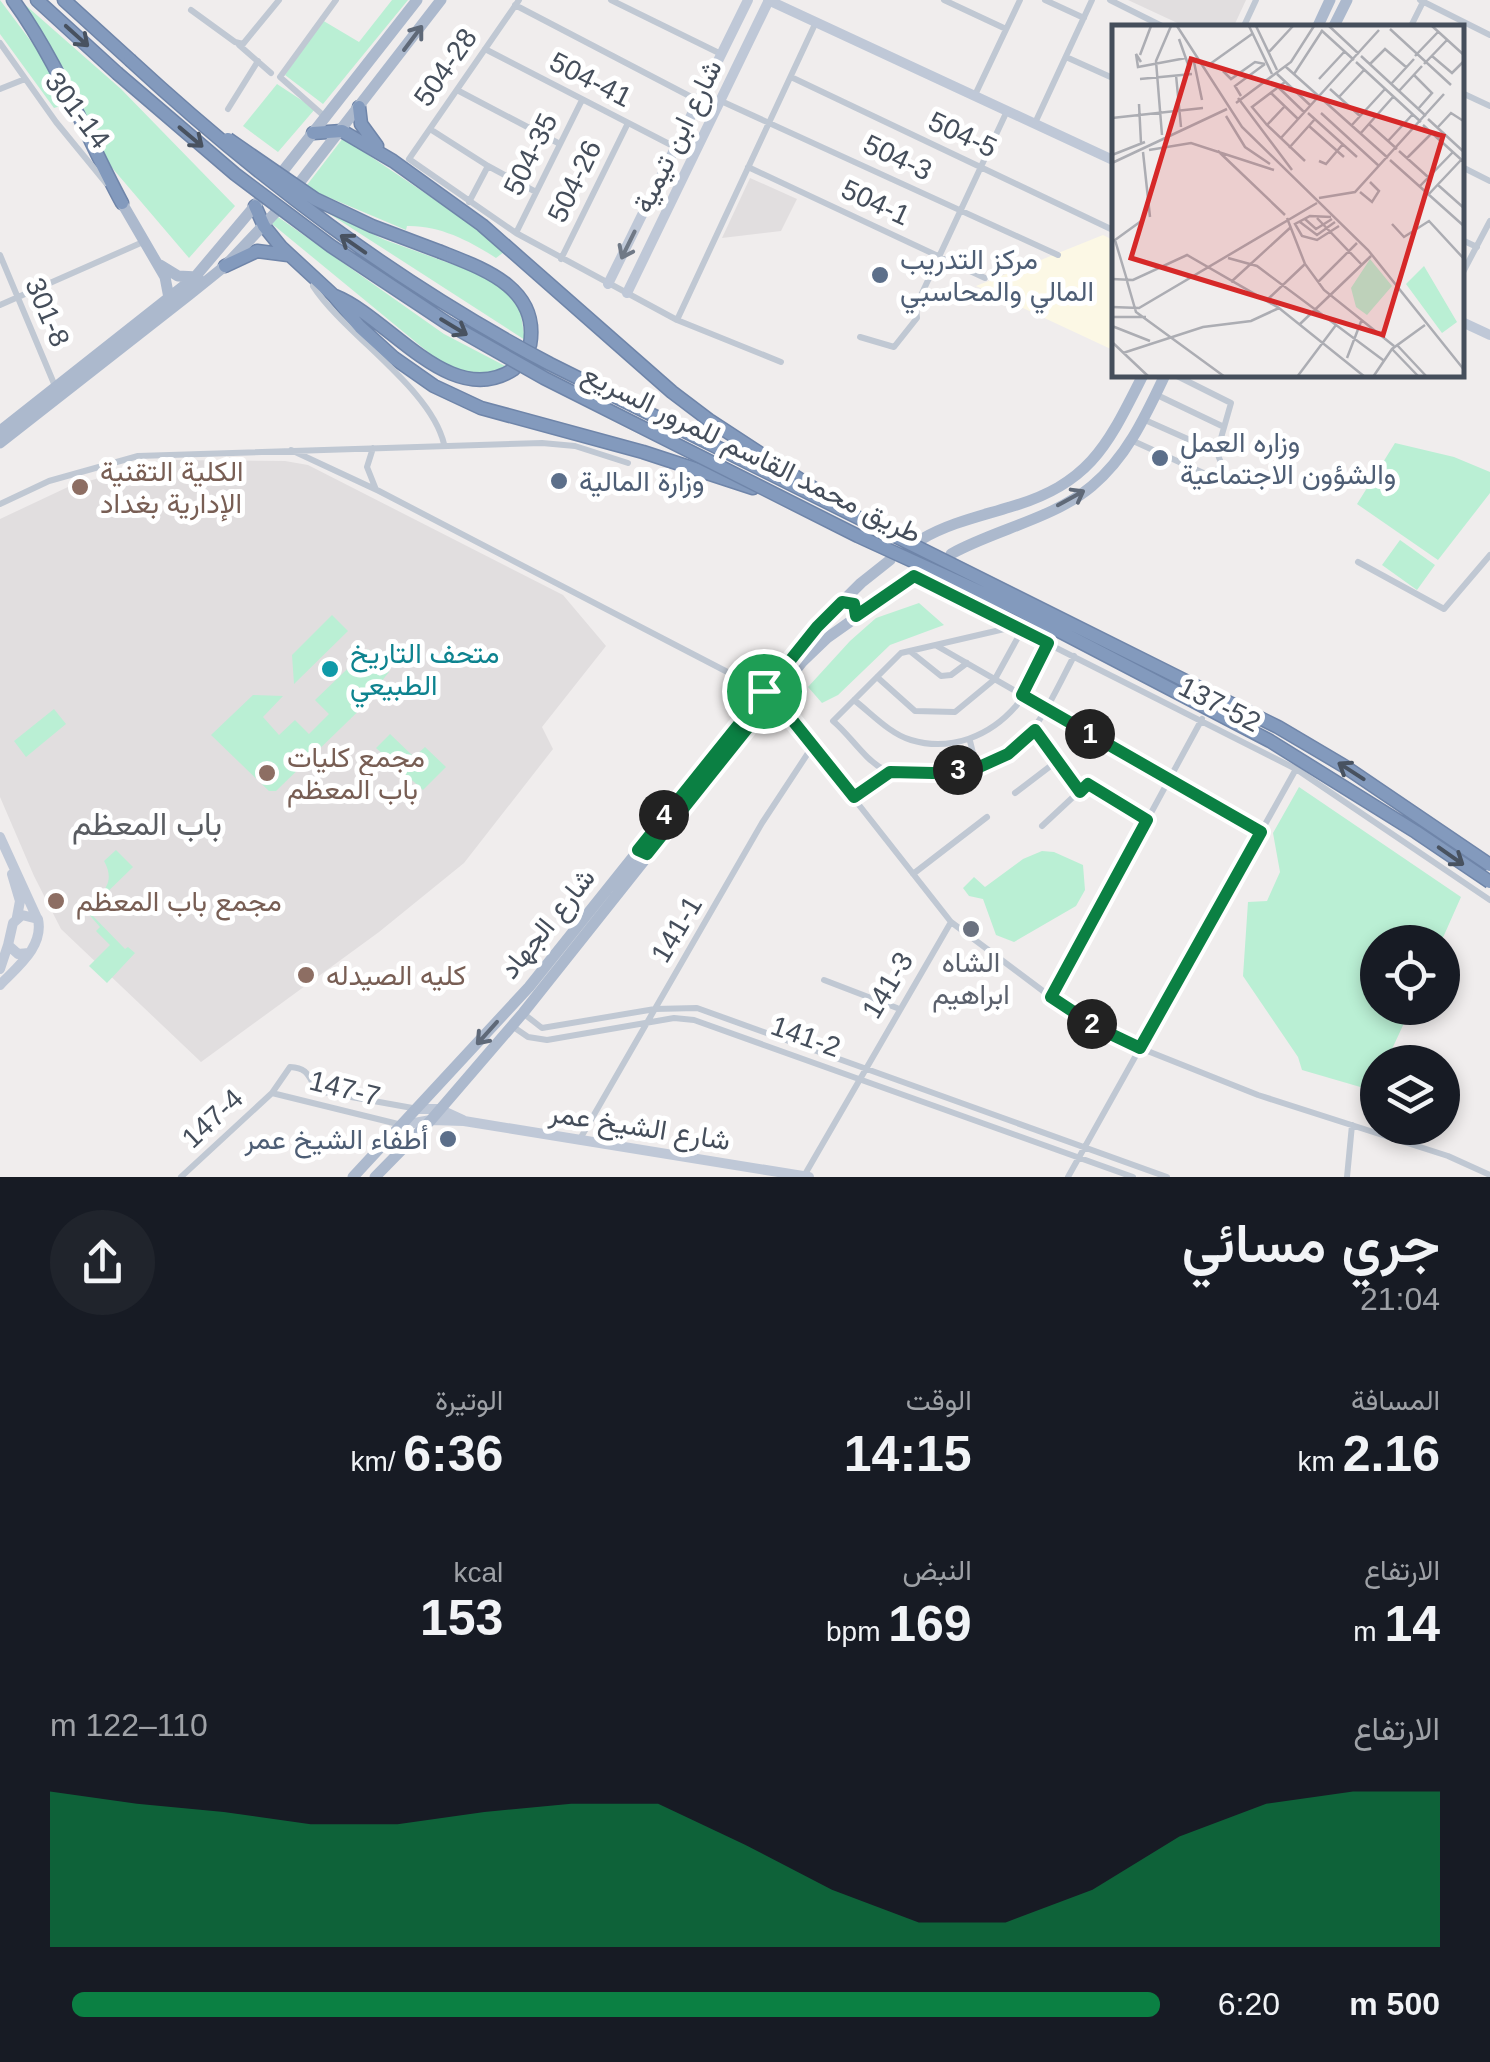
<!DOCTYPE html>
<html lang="ar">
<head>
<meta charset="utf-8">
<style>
	body { margin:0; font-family:Helvetica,Vazirmatn,sans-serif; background:#20242c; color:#f1f3f6; direction:rtl; height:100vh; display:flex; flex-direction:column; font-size:38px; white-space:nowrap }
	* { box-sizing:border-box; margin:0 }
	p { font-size:32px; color:#9ea1a6 }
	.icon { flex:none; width:55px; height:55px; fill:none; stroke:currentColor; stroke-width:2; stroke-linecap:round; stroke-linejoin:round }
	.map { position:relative; height:1177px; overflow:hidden; direction:ltr }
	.drawer { display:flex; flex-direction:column; background:#171b24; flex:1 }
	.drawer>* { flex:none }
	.fabs { position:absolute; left:1360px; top:925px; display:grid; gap:20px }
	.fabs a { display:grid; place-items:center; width:100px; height:100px; border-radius:50%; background:#171b24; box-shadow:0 5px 15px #0003; font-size:50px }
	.pin { position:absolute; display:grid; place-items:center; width:85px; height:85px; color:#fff; margin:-42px; border:5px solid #fff; border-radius:50%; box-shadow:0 2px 10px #0007 }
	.km { position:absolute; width:50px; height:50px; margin:-25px; border-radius:50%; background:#222; color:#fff; font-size:28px; line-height:50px; text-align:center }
	.round { display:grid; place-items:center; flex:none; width:105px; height:105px; border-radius:52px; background:#20242c }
	.summary { display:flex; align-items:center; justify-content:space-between; height:170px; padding:0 50px }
	h1 { font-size:55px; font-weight:600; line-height:75px }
	.stats { display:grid; grid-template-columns:repeat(3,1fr); gap:15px; height:170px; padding:10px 50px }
	.stats div { display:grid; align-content:center }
	.stats b { font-size:50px; font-weight:600 }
	.stats small { font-size:28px; font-weight:400 }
	.stats p { font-size:28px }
	.chart { height:280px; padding:20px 50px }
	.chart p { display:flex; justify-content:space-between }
	.chart svg { width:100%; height:180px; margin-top:10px; fill:#0b8043; opacity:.7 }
	ul { padding:0 50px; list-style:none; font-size:32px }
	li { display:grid; grid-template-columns:160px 120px 1fr; align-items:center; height:75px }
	li i { height:25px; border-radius:12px; background:#0b8043 }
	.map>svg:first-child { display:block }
	.commercial { fill:#fcf8e5 }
	.education { fill:#e1dedf }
	.green { fill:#baefd4 }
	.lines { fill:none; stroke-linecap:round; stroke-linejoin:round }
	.highway-casing { stroke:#6f85a9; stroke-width:15 }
	.street { stroke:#c0c8d3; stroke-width:6 }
	.secondary { stroke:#bfc8d7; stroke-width:10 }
	.primary { stroke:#acb9cd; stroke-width:11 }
	.highway { stroke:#839abd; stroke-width:12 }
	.highway-bridge-casing { stroke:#6f85a9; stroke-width:15; stroke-linecap:butt }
	.highway-bridge { stroke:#839abd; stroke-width:12 }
	.oneway { stroke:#485260 }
	.oneway2 { stroke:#5f6978 }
	.oneway3 { stroke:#707986 }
	.route-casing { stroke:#fff; stroke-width:20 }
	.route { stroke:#0b8043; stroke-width:12 }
	.service-dot { fill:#5c6f8a; stroke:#fff; stroke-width:4 }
	.education-dot { fill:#8d6e63; stroke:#fff; stroke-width:4 }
	.culture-dot { fill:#0f9aa8; stroke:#fff; stroke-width:4 }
	.worship-dot { fill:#6b7280; stroke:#fff; stroke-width:4 }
	.labels { text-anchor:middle; stroke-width:10; stroke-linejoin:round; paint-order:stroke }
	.street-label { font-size:28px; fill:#454e5b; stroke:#fff }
	.service-label { font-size:28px; fill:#4e5e75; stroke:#fff; text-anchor:start }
	.education-label { font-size:28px; fill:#785e54; stroke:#fff; text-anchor:start }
	.culture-label { font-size:28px; fill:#0d838f; stroke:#fff; text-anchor:start }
	.worship-label { font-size:28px; fill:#5b616d; stroke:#fff }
	.quarter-label { font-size:32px; fill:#5a5d62; stroke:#fff }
	.inset-road { fill:none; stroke:#acadb3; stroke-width:2.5 }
	.view { fill:#d62828; fill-opacity:0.15; stroke:#d62828; stroke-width:5 }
	.inset-edge { fill:none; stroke:#454e5b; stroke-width:5 }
</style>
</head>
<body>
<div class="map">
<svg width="1490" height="1177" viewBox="0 0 1490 1177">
	<rect width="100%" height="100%" fill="#f0eded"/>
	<path class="commercial" d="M1103,235L1115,241V351L976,286Z"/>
	<path class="education" d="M1128,0H1246L1233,28L1186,27Z
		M750,178L797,199L781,231L722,238Z
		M161,460L285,461L308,465L563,595L606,646L542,727L553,749L464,863L379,932L201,1062L61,929L34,876L0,797V519L68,487Z"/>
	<path class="green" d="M0,0L39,52L67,104L54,108L0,34Z
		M392,0H408L323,104L285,75L322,20L359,42Z
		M22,2L121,89L235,206L189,258L102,156L58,59Z
		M277,84L315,109L278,152L243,126Z
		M343,138L474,226L504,252L496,258C470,241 439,225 407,226L406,230L316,192L307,185Z
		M325,211L385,240L485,276L509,293L520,309L525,340Z
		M278,217L444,334L509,368C481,379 459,372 434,357L271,223Z
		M1395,443L1454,457L1490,472V493L1438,560L1357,504Z
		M1400,540L1435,565L1417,590L1382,565Z
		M919,603L944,625L890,645L838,695L822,703L808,687L850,641L876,618Z
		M332,615L348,631L294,684L292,655Z
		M368,649L389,672L373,692L375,695L276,791H269L211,735L253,695L283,696L263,717L279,735L295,720L309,734L329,714L315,700Z
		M54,709L66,724L26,757L14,741Z
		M390,734L414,757L425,747L446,767L423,790L376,748Z
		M1299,787L1461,897L1441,942H1378V1008H1411L1386,1062H1378L1377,1082L1374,1091L1302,1070L1298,1057L1243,976L1248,902L1267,901L1280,872L1273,833Z
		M116,850L133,867L93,906L95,909L91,914L125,949L128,947L135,953L107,983L89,966L110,945L96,931L100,927L85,910C101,894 117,884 104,861Z
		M1042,851L1054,852L1083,865L1085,890L1076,906L1014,942L996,935L983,899L969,896L963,888L974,877L985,887L1023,859Z"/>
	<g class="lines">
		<defs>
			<path id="highway" d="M13,0C59,63 85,135 122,203
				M37,0L117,73
				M64,0L130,60
				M359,107L361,124L377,146
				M313,133L342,131L393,161L482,225L672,392L709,420L827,497
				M255,206L264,226L281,247L333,295L360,327L394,358L434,386L481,408L643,452L753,488
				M441,252C484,269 540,288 530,345
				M225,266L257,251L288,255
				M335,296C390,318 451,411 514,369"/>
		</defs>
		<use href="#highway" class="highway-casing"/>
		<path class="street" d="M611,0L721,54
			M944,0L1006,29
			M1045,0L1084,18
			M1110,0L1166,28
			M1420,0L1490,35
			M515,5L699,101
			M191,10L235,42L243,44L279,0
			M1243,28L1256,0
			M1410,28L1423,2
			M0,43L56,122L106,183
			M239,45L271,73
			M485,49L675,147
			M1066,57L1115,79
			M791,77L1115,231
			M0,89L25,79
			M457,90L560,144
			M1462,93L1490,106
			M975,95L1020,0
			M582,100L516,233L677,320L781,362
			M721,101L1058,255
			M228,109L258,61
			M324,116L280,77L336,0
			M1035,123L1092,0
			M430,129L488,166L536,192
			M748,167L985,278
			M1462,167L1490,181
			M469,202L488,166
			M516,233L409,159L519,0
			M1462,240L1477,247
			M0,255L55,386
			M561,259L628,123
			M1462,274L1490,221
			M315,281L313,286C344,334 431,388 444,444
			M0,305L143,242
			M677,320L816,22
			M860,337L894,347L917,318L916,306L1007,111
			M1157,395L1224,427
			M1145,420L1217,452
			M1131,440L1210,476L1215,475L1221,463L1217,452L1231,403L1175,375
			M373,448L367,467L375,487
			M291,450L379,491L764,691
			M0,504L49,481L138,456L542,443L575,446L628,463
			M1358,562L1444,609L1490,555
			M914,576L1296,769L1490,900
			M1013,627L901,653L833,721C850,735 864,759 883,769C897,776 922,774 937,773C1025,767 1037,727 1074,656
			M937,646L1261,832
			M911,652L941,676L951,675L967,663
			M877,677L915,711L955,712L995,679L1022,630
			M774,697L951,922L1051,997L1099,1028L1140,1048L1258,1095L1448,1156L1490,1175
			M854,700C871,713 890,734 911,740C951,752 990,736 1016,706C1030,689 1038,663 1048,643
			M1035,731L1080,792
			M970,741L977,769
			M1015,793L1057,761
			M854,797L890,772
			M1042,826L1087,784L1147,819
			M913,874L987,817
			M824,980L897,1008
			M1051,997L1202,719
			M524,1014L542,1028L655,1009L697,1008L1167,1177
			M512,1026L528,1037L547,1040L674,1018L694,1020L1133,1177
			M272,1093L402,1125
			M580,1139L762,823L814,744
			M804,1176L951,922
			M181,1177L272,1093L290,1067C310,1068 308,1078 318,1091L418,1109
			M1068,1177L1296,769
			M1347,1177L1352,1125"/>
		<path class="secondary" d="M768,0L1115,161
			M608,284L748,0
			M627,293L769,0
			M1462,322L1490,335
			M0,837L37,918
			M12,874L20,901L17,917
			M0,969L8,945
			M0,985C17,967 44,947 38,919L22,915L13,923L8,945L18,954L29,953
			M419,1109H439L463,1120
			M403,1125L431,1120L464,1121L809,1177"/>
		<path class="primary" d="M1317,28L1330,0
			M1333,28L1347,0
			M283,171L417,0
			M300,182L441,0
			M122,203L165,277L169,298
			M160,265L178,276L198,277
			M0,431L195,277L259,201
			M0,443L189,295L225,266L275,213
			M922,539C949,523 981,516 1010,507C1091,484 1108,444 1143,375
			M951,554C996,529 1053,519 1092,486C1127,457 1146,415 1165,375
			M353,1177L529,987L817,627L861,583L890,560
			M375,1177L431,1120L523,1013L802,662L827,638L919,573"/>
		<use href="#highway" class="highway"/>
		<defs>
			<path id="highway-bridge" d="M130,60C259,179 395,282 550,364L1278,727L1344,766L1490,865
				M117,73L235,174L331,246L447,323L544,378L858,536L1013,607L1270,741L1416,832L1490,882
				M228,139L315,199L372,226L441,252"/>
		</defs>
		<use href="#highway-bridge" class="highway-bridge-casing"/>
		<use href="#highway-bridge" class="highway-bridge"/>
	</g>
	<defs><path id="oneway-shaft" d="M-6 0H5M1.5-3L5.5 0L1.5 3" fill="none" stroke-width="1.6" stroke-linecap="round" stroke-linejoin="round" transform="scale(2.5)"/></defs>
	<g class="oneway">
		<use href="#oneway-shaft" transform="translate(77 36) rotate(42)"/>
		<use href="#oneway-shaft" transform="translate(191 137) rotate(40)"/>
		<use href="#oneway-shaft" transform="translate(353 244) rotate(-145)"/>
		<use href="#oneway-shaft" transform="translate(454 327) rotate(31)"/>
		<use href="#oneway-shaft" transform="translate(1351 771) rotate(-147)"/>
		<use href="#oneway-shaft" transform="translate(1451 856) rotate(35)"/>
	</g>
	<g class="oneway2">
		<use href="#oneway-shaft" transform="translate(413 38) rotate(-53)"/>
		<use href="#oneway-shaft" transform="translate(1071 498) rotate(-29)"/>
		<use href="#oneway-shaft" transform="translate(487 1033) rotate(132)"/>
	</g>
	<use class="oneway3" href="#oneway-shaft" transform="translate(628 245) rotate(116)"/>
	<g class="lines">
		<defs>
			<path id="route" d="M914,576L1048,643L1022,695L1261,832L1140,1048L1098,1028L1051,997L1147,820L1088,784L1080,792L1035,730L1008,754L977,768L933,773L890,772L854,797L773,696L647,854L638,850L817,627L842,602L854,604L856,616Z"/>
		</defs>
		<use href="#route" class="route-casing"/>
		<use href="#route" class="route"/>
	</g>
	<g class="service-dot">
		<circle cx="880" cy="275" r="10"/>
		<circle cx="1160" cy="458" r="10"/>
		<circle cx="559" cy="481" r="10"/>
		<circle cx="448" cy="1139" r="10"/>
	</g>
	<g class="education-dot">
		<circle cx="80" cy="487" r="10"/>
		<circle cx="267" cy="773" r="10"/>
		<circle cx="56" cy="901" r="10"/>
		<circle cx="306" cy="975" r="10"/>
	</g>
	<circle class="culture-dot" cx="330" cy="669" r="10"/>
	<circle class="worship-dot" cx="971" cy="929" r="10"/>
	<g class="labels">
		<g class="street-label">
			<text transform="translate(445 67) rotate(-55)" y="10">504-28</text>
			<text transform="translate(591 79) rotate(27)" y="10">504-41</text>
			<text transform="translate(78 110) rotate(53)" y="10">301-14</text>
			<text transform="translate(963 134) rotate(25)" y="10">504-5</text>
			<text transform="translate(677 136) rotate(-64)" y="10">شارع ابن تيمية</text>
			<text transform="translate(530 154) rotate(-64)" y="10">504-35</text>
			<text transform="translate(898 157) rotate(25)" y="10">504-3</text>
			<text transform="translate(574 181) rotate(-64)" y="10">504-26</text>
			<text transform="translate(876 202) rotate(25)" y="10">504-1</text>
			<text transform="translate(48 312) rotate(67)" y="10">301-8</text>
			<text transform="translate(752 453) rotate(26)" y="10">طريق محمد القاسم للمرور السريع</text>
			<text transform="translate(1220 704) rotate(27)" y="10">137-52</text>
			<text transform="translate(547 923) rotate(-51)" y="10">شارع الجهاد</text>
			<text transform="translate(676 929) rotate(-59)" y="10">141-1</text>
			<text transform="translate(887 985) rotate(-59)" y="10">141-3</text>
			<text transform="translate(806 1036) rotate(20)" y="10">141-2</text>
			<text transform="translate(345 1088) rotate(14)" y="10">147-7</text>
			<text transform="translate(212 1118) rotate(-43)" y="10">147-4</text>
			<text transform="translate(640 1126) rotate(9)" y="10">شارع الشيخ عمر</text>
		</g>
		<g class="service-label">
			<text x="900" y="269">مركز التدريب<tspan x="900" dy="32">المالي والمحاسبي</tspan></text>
			<text x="1180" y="452">وزاره العمل<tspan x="1180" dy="32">والشؤون الاجتماعية</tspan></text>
			<text x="579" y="491">وزارة المالية</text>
			<text x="428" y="1149" text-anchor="end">أطفاء الشيخ عمر</text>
		</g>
		<g class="education-label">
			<text x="100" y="481">الكلية التقنية<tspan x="100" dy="32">الإدارية بغداد</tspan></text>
			<text x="287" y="767">مجمع كليات<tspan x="287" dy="32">باب المعظم</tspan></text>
			<text x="76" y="911">مجمع باب المعظم</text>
			<text x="326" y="985">كليه الصيدله</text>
		</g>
		<g class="culture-label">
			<text x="350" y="663">متحف التاريخ<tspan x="350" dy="32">الطبيعي</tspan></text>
		</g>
		<g class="worship-label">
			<text x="971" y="972">الشاه<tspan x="971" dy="32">ابراهيم</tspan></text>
		</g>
		<g class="quarter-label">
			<text x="147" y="835">باب المعظم</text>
		</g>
	</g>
	<g transform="translate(1112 25)">
		<rect width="352" height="352" fill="#f0eded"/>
		<path d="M258,234L280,261L255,290L244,282L239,263ZM312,241L345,297L330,308L294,259Z" fill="#baefd4"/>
		<path class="inset-road" d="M65,1L130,102L256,225L353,346M137,1L160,49M144,1L165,45M217,1L247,29M320,1L353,31M278,4L339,60M209,5L242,35M67,14L78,45M156,28L181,1M28,30L39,1M249,31L314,91M303,31L326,7M320,31L340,48L353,35M29,37L24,29L26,42L74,33M82,37L90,75M244,37L309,97M98,39L140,9M258,39L273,24L294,42M312,39L335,15M174,42L276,133M111,46L119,54L143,37L153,39M165,49L199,81M182,49L210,6M64,50L69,102M302,50L320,68L306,84M28,54L80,49M207,54L233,26M279,59L302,34M166,62L192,87M218,64L248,91M287,66L310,41M159,68L186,94M129,71L123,61L153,39M227,72L252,45M126,73L180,145M124,78L179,37L202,1M27,79L29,118M173,81L155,100L193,136M196,88L245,132M209,88L267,141M114,91L133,122L158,139M0,93L91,83M316,94L353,128M257,99L285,124M155,100L140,82L173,57M311,100L353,138M197,101L232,132M239,101L273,64M326,102L339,88L353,97M248,109L281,72M50,110L44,36L59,1M168,114L267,5M276,116L300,90M177,123L203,94M37,125L79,118L162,145M106,126L173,190M287,126L316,152M31,127L38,192M0,130L33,117M295,133L320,108M278,135L353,202M207,136L214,139L231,119M0,138L115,84M326,160L353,184M307,162L341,127M248,167L260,177L267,166L258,157M316,170L349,135M207,173L243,167L332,69M219,192L198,191L183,199L190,211L205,215L227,201M175,193L193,239L212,265L282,321M205,193L250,240M193,194L204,204L220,194M188,197L205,210L223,197M280,199L292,212L317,196L353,235M116,233L145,241L271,335M0,254L21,255L75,230L167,283L253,352M15,255L3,215L32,194M15,256L24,287L113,352M119,257L179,202M206,257L245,218M155,275L193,239M0,282L27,283L205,178M0,292H34M188,299L259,231M0,301L38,316M0,317L37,352M285,320L315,352M280,324L307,352M11,328L91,302L139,296L167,283M235,333L250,294M185,352L224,300M261,352L280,324L313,300"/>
		<path class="view" d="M79,34L331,111L271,310L19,233Z"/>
		<rect width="352" height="352" class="inset-edge"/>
	</g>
</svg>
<div class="fabs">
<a><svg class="icon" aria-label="locate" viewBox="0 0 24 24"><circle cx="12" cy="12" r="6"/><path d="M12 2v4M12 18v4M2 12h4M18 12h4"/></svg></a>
<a><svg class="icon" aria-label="layers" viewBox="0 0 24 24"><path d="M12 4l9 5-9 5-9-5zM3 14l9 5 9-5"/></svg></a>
</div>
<div class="pin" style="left:764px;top:691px;background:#1e9e55"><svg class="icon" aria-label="arrive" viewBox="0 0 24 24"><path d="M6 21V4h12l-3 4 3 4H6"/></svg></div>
<b class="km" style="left:1090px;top:734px">1</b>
<b class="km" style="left:1092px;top:1024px">2</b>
<b class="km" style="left:958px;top:770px">3</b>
<b class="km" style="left:664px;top:815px">4</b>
</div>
<section class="drawer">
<div class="summary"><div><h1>جري مسائي</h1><p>21:04</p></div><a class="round"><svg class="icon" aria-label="share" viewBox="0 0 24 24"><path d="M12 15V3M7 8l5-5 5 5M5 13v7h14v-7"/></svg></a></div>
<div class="stats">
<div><p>المسافة</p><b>2.16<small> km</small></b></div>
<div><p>الوقت</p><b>14:15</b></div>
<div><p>الوتيرة</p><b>6:36<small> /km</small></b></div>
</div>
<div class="stats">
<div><p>الارتفاع</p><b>14<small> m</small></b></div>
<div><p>النبض</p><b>169<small> bpm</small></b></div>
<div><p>kcal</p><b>153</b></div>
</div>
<div class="chart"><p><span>الارتفاع</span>110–122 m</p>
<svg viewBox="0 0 160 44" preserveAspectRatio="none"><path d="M0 44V6L10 9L20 11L30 14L40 14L50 11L60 9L70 9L80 19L90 30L100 38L110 38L120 30L130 17L140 9L150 6L160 6V44z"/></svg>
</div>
<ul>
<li><b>500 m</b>6:20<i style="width:98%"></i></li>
</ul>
</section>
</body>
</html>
